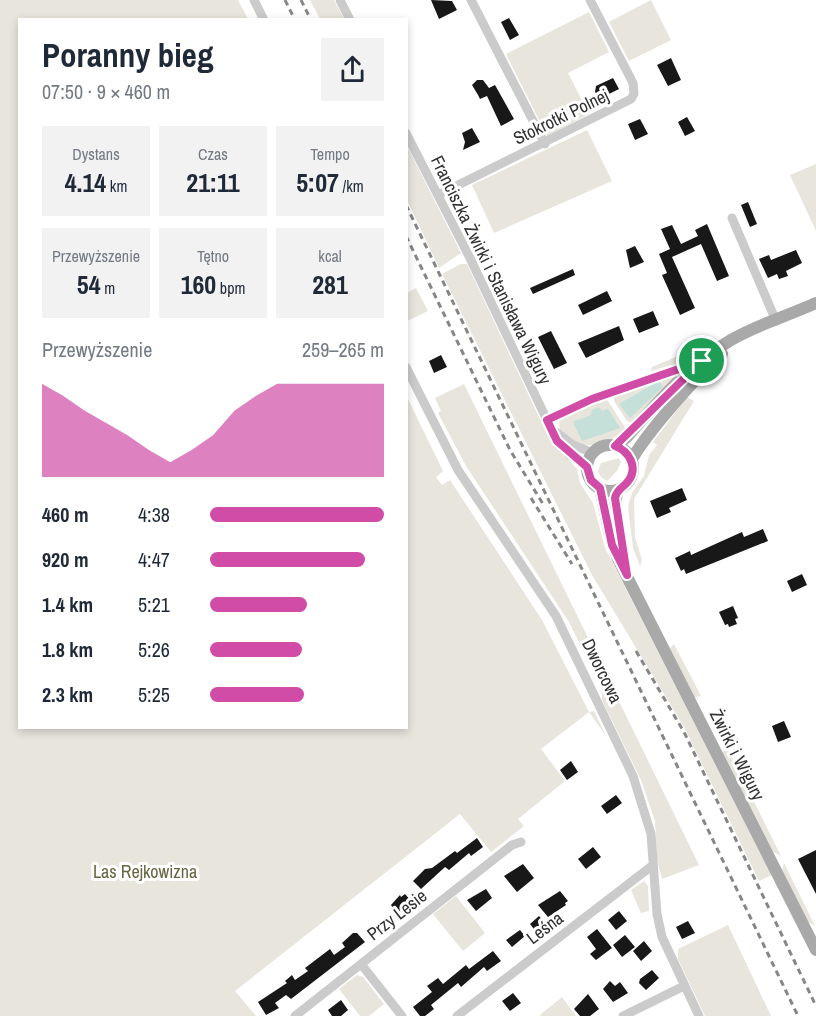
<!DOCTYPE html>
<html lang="pl">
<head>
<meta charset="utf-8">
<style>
	body { margin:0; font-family:"Archivo Narrow",sans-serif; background:#f2f2f3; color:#1f2937; height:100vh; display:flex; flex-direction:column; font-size:22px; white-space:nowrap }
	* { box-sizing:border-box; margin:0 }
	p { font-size:20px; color:#747a83 }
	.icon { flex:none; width:33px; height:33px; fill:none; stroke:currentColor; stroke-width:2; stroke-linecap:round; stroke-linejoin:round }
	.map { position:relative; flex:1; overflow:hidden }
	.drawer { position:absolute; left:18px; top:18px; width:390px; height:711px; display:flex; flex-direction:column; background:#fff; border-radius:0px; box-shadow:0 3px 9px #0003 }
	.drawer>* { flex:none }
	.pin { position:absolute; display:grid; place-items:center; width:51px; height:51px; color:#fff; margin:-26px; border:3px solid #fff; border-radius:50%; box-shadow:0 2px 6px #0007 }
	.round { display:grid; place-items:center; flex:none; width:63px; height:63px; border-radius:0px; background:#f2f2f3 }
	.summary { display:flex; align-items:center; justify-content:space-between; height:102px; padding:0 24px }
	h1 { font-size:33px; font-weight:700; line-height:45px }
	.figures { display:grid; grid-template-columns:repeat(3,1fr); gap:9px; height:102px; padding:6px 24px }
	.figures div { display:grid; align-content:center; border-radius:0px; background:#f2f2f3; text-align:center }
	.figures b { font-size:26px; font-weight:700 }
	.figures small { font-size:16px; font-weight:400 }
	.figures p { font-size:16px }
	.chart { height:168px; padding:12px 24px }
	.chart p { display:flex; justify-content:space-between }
	.chart svg { width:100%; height:108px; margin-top:6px; fill:#d04ca7; opacity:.7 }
	ul { padding:0 24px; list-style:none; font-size:20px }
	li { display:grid; grid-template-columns:96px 72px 1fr; align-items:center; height:45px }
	li i { height:15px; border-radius:8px; background:#d04ca7 }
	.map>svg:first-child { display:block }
	.green { fill:#e7e5dc }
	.water { fill:#c4e0d9 }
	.building { fill:#181818 }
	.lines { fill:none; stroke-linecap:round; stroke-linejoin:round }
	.minor { stroke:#cbcbcb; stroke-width:9 }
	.major { stroke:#a9a9a9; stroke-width:12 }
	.rail { stroke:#868686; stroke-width:3; stroke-dasharray:6 4.5; stroke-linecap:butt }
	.route-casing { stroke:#fff; stroke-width:12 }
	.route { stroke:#d04ca7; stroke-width:8 }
	.labels { text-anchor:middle; stroke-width:6; stroke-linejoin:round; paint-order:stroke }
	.street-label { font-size:18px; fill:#313131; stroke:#fff }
	.park-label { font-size:18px; fill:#686544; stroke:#fff }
</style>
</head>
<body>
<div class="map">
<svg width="816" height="1016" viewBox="0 0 816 1016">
	<rect width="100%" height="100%" fill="#fff"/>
	<path class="green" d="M0,0H238L248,19L20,20V728H406L407,397L443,471L436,477L442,485L450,480L542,620L589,712L594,711L606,736L589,712L541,749L565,781L518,819L524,826L491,852L460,814L235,991L256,1016H0Z
		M310,0H334L344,19H320Z
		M651,0L671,40L629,61L609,22Z
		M589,12L609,52L568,73L589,114L547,136L506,54Z
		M587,130L612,181L494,233L472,185Z
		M407,146L461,253L439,268L407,200Z
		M816,164V231L790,175Z
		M461,264H467L548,436L577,469L580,483L593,503L605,548L772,875L759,881L684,727L592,575L442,274Z
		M416,288L428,311L407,321V293Z
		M716,340L702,356L651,371L652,367Z
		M688,368L632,423L627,421L614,401V395Z
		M464,384L699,865L662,879L657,860L655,821L641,780L602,700V689L569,622L466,466L438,413L441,411L435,398Z
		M687,397L694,401L634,499L635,537L642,560L640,566L633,548L628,506L632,493L644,476L649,455L657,445L653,442Z
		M606,398L626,429C617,438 594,449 580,444C573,442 566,434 560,430L559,422L564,416Z
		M619,458L621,462L617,471L607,481L601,477L598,471L601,463Z
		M674,644L701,696L694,698L669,649Z
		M727,747L781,856L773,852L722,753Z
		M784,863L815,926L808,922L782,872Z
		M644,881L648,886L649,911L641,913L631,890Z
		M456,896L485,933L463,951L433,914Z
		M728,925L771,1016H705L678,959V949Z
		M357,975L363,977L384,1004L369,1016H360L339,989Z
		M562,997L576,1016H541L540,1015Z"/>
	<path class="water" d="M659,381L663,387L630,418L619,404Z
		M599,407L602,411L608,409L620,428L582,441L573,422L591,415L592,410Z"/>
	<path class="building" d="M431,0L452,1L457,10L439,19Z
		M509,18L519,35L510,40L501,22Z
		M671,58L681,80L668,86L657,65Z
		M613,78L619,89L601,98L595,92L596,86Z
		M477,80H483L489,88L495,85L514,119L501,126L487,96L480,99L478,95L472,85Z
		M687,117L695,131L685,136L678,122Z
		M640,119L648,134L635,140L628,124Z
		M472,128L480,142L463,150L465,142L462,133Z
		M748,202L757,224L750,227L741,205Z
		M707,224L729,276L717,281L701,244L672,257L695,308L680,315L662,275L667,273L659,254L670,249L661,229L672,225L681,244L698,236L695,230Z
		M635,246L644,262L630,268L626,250Z
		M796,250L802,263L786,271L788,276L779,279L777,274L768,278L759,259L769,255L771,260Z
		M573,269L575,275L533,294L530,288Z
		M607,291L612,301L583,315L578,305Z
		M653,311L659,325L639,333L633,319Z
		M619,326L624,340L586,358L578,343Z
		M551,331L567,363L554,369L538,337Z
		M441,355L447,367L434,373L429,361Z
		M682,488L687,500L669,508L671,512L657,518L650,501Z
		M763,529L768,541L686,574L684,569L681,571L675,558L690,551L691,555L742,532L744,537Z
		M802,574L807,585L792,592L787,581Z
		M733,606L738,618L735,619L737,624L729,627L728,624L725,625L719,612Z
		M784,721L791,737L778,742L772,726Z
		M571,761L578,772L567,780L560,770Z
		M616,795L622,803L607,814L601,806Z
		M477,838L483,847L471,856L469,853L449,870L445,867L421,889L413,881L425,869L432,868L455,851L457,853Z
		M593,847L601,857L586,869L578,859Z
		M816,850V894L798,859Z
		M523,864L534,878L517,892L504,876Z
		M486,889L492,898L476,911L467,900Z
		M560,891L568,901L565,903L566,905L548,917L538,905Z
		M405,894L412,902L397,914L391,905L400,895L401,897Z
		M619,911L627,921L616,930L608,920Z
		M539,916L548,927L538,934L530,924Z
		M688,921L695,933L682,939L676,927Z
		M597,929L612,948L596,960L590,954L596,949L587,937Z
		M520,930L525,936L512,947L506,940Z
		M353,933H357L365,942L291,999L286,995L275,1003L279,1008L266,1015L258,1002L287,983L285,981L292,975L295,980L308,971L305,968L330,949L334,955L345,947L342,943Z
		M625,935L635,947L622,957L613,945Z
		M644,941L652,951L641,961L633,951Z
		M493,951L501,961L487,971L484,967L461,987L458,983L431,1005L434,1009L425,1016H420L413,1007L432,992L427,986L438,978L443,984L466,965L469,969Z
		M652,970L659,978L646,990L639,983L640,979Z
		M610,981L615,986L620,982L628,993L613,1002L603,989Z
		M513,993L521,1003L510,1011L502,1001Z
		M588,994L599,1009L590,1016H580L574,1009Z
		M341,1000L348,1010L341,1016H332L328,1010Z"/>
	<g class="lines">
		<path class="minor" d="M254,0L264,20
			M340,0L350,20
			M471,0L545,144
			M406,133L469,256L555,437L570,455L587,467
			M438,195L631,99L634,94L633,83L590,0
			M732,218L776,321
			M406,367L458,470L556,616L633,776L651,834L657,914L662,937L699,1016
			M547,420L592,399L699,362
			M556,432L573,445L593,453
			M361,964L402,1016
			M295,1016L512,845L521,842
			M457,1016L653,865
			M623,1016L684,986"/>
		<path class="major" d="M587 468a23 23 0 1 1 46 0a23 23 0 1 1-46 0Z
			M615,446L626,438C656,404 691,363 731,340C758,324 788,316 816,303
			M631,461C644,436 699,373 722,354
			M600,488L610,535L618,559L816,950
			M617,490L615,509L622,553"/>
		<path class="rail" d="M285,0L295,20
			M301,0L311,20
			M406,205L798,1016
			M406,236L510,450L543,504
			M531,498L572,564
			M636,651L684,732L816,1006"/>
	</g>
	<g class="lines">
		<defs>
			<path id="route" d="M702,361L615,446C629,451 638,467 629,480C623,489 617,488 615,498L627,575L612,545L600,488L591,480L587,467L557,441L547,420L592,399Z"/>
		</defs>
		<use href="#route" class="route-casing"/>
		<use href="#route" class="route"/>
	</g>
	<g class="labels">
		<g class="street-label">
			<text transform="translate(561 117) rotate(-26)" y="6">Stokrotki Polnej</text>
			<text transform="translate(491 270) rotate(64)" y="6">Franciszka Żwirki i Stanisława Wigury</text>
			<text transform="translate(602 671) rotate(64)" y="6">Dworcowa</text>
			<text transform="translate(737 755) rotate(63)" y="6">Żwirki i Wigury</text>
			<text transform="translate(397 915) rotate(-38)" y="6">Przy Lesie</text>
			<text transform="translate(545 928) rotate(-37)" y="6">Leśna</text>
		</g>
		<g class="park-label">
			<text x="145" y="878">Las Rejkowizna</text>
		</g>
	</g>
</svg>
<div class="pin" style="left:702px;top:361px;background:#1e9e55"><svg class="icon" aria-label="arrive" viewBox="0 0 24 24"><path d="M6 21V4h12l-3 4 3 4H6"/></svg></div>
<section class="drawer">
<div class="summary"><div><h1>Poranny bieg</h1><p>07:50 · 9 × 460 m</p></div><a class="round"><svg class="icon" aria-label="share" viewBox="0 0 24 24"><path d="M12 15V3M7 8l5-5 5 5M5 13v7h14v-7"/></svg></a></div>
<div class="figures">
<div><p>Dystans</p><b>4.14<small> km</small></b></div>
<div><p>Czas</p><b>21:11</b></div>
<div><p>Tempo</p><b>5:07<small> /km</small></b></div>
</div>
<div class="figures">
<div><p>Przewyższenie</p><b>54<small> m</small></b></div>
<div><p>Tętno</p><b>160<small> bpm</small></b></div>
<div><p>kcal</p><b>281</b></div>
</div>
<div class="chart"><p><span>Przewyższenie</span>259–265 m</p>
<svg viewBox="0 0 160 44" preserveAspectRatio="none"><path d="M0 44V6L10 11L20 17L30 22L40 27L50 33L60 38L70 33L80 27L90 17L100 11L110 6L120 6L130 6L140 6L150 6L160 6V44z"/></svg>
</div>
<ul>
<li><b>460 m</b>4:38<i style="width:100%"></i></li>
<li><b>920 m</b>4:47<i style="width:89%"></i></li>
<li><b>1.4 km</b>5:21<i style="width:56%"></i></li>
<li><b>1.8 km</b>5:26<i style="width:53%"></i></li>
<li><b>2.3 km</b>5:25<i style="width:54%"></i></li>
</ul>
</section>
</div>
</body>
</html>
